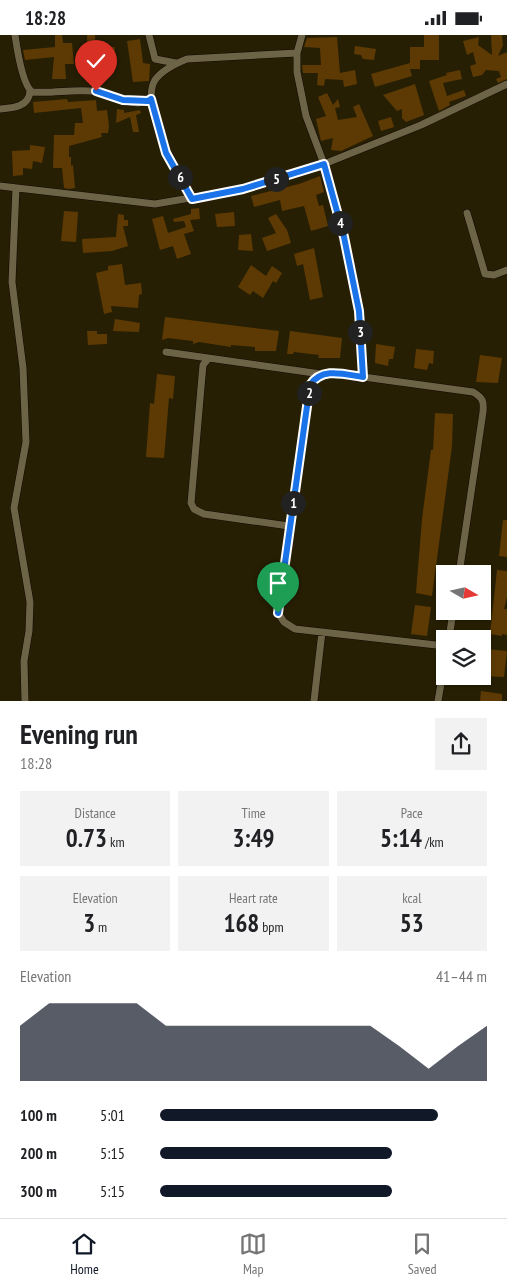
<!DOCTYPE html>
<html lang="en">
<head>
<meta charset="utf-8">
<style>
	body { margin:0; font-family:"PT Sans Narrow",sans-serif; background:#f2f2f2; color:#202124; height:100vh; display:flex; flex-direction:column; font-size:19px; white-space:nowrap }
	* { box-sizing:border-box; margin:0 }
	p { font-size:16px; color:#757577 }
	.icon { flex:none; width:28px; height:28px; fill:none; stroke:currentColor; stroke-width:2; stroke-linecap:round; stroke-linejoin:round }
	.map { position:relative; height:666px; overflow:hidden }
	.panel { display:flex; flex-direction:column; background:#fff; flex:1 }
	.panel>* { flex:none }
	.needle { width:32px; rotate:99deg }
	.fabs { position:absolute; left:436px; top:530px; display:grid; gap:10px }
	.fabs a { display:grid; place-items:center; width:55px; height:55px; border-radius:0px; background:#fff; box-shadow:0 1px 4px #0004; font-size:25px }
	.pin { position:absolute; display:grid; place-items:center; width:42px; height:42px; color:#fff; margin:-51px -21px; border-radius:50% 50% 50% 0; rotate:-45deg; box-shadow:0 0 5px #0007 }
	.pin .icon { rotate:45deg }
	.km { position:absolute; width:25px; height:25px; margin:-12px; border-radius:50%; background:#222; color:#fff; font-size:14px; line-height:25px; text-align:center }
	.round { display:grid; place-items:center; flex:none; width:52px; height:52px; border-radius:0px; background:#f2f2f2 }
	.headline { display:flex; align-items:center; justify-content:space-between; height:85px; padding:0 20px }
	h1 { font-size:28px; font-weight:700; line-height:38px }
	.metrics { display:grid; grid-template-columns:repeat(3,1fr); gap:8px; height:85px; padding:5px 20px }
	.metrics div { display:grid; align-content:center; border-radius:0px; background:#f2f2f2; text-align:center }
	.metrics b { font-size:25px; font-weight:700 }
	.metrics small { font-size:14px; font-weight:400 }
	.metrics p { font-size:14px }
	.chart { height:140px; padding:10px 20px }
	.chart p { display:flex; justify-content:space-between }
	.chart svg { width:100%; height:90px; margin-top:5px; fill:#111827; opacity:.7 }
	ul { padding:0 20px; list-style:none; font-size:16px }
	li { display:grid; grid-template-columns:80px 60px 1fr; align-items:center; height:38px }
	li i { height:12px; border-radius:6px; background:#111827 }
	.status { display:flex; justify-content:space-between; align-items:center; height:35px; padding:0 25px; background:#fff; direction:ltr }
	.status svg { height:14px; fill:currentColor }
	.dock { display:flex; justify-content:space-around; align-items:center; height:70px; border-top:1px solid #e0e0e0; background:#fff; font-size:14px; color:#757577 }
	.dock a { display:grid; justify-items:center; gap:2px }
	.dock .on { color:#111827 }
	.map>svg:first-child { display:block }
	.building { fill:#5d3a03 }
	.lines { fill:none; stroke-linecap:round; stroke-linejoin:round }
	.minor-casing { stroke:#100900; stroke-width:8 }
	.minor { stroke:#6d6448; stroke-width:7 }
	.route-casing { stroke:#fff; stroke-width:10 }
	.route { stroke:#1a73e8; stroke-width:6 }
</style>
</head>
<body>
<div class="status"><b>18:28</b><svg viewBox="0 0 49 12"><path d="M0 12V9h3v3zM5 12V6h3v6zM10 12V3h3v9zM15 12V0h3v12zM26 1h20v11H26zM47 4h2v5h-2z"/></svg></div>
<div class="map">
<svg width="507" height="666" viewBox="0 0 507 666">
	<rect width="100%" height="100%" fill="#271f04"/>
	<path class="building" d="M55,0H62L63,8H72L74,29H65L66,44H52L54,22L25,25L23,15L55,12Z
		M87,0H95L96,20H108V12H115L114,27L108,26V43H102V27H88Z
		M424,0H439V25H420V34H410L412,41L375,52L371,39L410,28V12H424Z
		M491,0H502L503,10L498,21L507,17V44L498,48L496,44L501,42L499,36L486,35L482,40L473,42L470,31L476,29L473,17L467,20L463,6L479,2L478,10L492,20Z
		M337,2L340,38L355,35L357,49L344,52L343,45L325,44L324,51L317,50L318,38H303L302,30H321L320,13L304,12L307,3Z
		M140,4L143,28L150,29L149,46L133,47L127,6Z
		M355,11L376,14L374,25L363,24L361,20L354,19Z
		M460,35L462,44L443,48L447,61L464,55L466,61L449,67L450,70L439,76L429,46L447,40L446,38Z
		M415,49L424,80L406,87L402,83V74L397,76L383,60Z
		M327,58L333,70L338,64L340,72L335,73L338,85L357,82L353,72L359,69L373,101L341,116L331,115L333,103L321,106L316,84L326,81L318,62Z
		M67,64L68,67L96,65L97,76L107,75L109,91L108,98H101L102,102L69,111V122H71V131L73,130L75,153L68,154L64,153L62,133H53L54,100H74L75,88H83L81,73L34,78L33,67Z
		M117,74L124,75V78L140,75L141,78L136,80L139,97H133L130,82L116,88Z
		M391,82L394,92L381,96L378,86Z
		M30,110L45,112L42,128L33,126L32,134L23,133V140L13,141L12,116L30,115Z
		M320,141L324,157L316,160L319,171L323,170L328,191L311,196L304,171L282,176L280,165L254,172L251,161L299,149Z
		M199,173L200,184L190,185L194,196L184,199L191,219L177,224L173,211L160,215L152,184L163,181L168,198L186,192L184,186L174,187L173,184L191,179V174Z
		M64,176L78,177L76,207L61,206Z
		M234,177L235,191L217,192L215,179Z
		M118,179L124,180V185H128V191H123L128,211L112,216L83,218L82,204L116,202Z
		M276,179L287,195L291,208L267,216L262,203L276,198L268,183Z
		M251,199L253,216L238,215L239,200Z
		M314,213L323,262L310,265L303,229L297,231L294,219Z
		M122,229L125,250L141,248L142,259L139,260L138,273L111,271L112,277L104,279L96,238L108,235V231Z
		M251,230L266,241L272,231L282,238L276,248L273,246L263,263L253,256L250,260L238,252Z
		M165,282L279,296L276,316H255V312L231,310V312L199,307L193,309V306L168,303L162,305Z
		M115,284L140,288L139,297L113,296Z
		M87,296H97V299H107V309L88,310Z
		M290,296L342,303L340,323H318L319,320L294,317L293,319H287Z
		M376,309L395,312L393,324H389L388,331L375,328Z
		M416,314L434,316L433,329L429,328L427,335L414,333Z
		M480,320L502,323L498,348L476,347Z
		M157,339L175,341L173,364L169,363L164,423L146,422L150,368L154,369Z
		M435,378L453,379L452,411L432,561L416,558L422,484L431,415H433Z
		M503,485H507V522L499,521Z
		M497,535L507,536V562L504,574H507V600L502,599V601L490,599Z
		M415,570L431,572L427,601L411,599Z
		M486,614L507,616L504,642L483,641Z
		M481,656L502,659V666H480Z"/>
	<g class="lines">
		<defs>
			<path id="minor" d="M15,0C17,14 22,49 32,57C54,59 78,53 99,57C114,60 136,75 151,64
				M149,0L155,24L176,28
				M302,0L297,18V37L306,81L324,129L344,202L359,276L363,342
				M0,74C13,73 29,72 30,56
				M0,151L155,169L243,154L324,129L421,90L507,49
				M16,153L12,247L23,333L26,407L14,473L30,567L29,596L24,626L25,666
				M192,164C179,140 139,71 155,45C162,35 177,28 187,24L297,18
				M467,178L485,239L494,240L507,235
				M166,317L321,339
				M208,324L203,330L202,341L191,468L194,474L204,479L289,491
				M449,604L453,576
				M445,611L295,594L284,587L278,578L310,350L315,342L334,338L473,357C483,363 484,366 483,377L459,539
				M314,666L322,597
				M438,666L445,625"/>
		</defs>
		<use href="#minor" class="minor-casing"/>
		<use href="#minor" class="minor"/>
	</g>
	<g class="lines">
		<defs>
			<path id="route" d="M96,56L123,65L148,66L151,64L166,118L192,164L243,154L324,129L344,202L359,276L363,342C343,339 322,332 310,350L278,578"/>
		</defs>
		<use href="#route" class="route-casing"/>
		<use href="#route" class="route"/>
	</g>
</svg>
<div class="fabs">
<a><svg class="needle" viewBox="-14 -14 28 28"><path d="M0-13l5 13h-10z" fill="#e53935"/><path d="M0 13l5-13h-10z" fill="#757577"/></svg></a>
<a><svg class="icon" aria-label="layers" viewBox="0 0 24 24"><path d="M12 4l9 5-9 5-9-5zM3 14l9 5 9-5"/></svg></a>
</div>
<div class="pin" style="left:278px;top:578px;background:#1e9e55"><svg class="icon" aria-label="arrive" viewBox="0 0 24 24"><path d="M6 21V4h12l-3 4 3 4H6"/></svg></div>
<div class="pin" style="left:96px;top:56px;background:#d93025"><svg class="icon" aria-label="check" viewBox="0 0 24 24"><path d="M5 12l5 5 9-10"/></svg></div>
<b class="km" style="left:293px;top:468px">1</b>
<b class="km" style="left:309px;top:358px">2</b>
<b class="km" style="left:360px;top:297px">3</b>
<b class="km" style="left:340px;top:188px">4</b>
<b class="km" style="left:276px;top:144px">5</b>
<b class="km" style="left:180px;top:142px">6</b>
</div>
<section class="panel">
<div class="headline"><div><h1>Evening run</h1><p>18:28</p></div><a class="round"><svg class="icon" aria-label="share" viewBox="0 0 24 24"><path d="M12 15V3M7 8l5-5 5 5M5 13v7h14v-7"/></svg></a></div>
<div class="metrics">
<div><p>Distance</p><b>0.73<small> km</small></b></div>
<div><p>Time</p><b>3:49</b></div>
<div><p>Pace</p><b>5:14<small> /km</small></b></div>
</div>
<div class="metrics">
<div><p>Elevation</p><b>3<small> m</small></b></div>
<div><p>Heart rate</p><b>168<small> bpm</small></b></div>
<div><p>kcal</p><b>53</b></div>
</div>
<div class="chart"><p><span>Elevation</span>41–44 m</p>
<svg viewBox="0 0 160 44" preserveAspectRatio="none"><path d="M0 44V17L10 6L20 6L30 6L40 6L50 17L60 17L70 17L80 17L90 17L100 17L110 17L120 17L130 27L140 38L150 27L160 17V44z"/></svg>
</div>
<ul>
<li><b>100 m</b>5:01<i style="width:85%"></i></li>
<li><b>200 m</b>5:15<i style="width:71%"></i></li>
<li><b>300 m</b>5:15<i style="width:71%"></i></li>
</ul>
</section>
<nav class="dock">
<a class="on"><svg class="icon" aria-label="home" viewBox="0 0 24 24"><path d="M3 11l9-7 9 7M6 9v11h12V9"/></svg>Home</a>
<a><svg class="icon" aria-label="map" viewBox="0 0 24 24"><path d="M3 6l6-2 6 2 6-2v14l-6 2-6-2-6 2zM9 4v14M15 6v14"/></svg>Map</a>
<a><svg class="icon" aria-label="saved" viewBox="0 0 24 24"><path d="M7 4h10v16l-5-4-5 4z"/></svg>Saved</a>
</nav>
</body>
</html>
